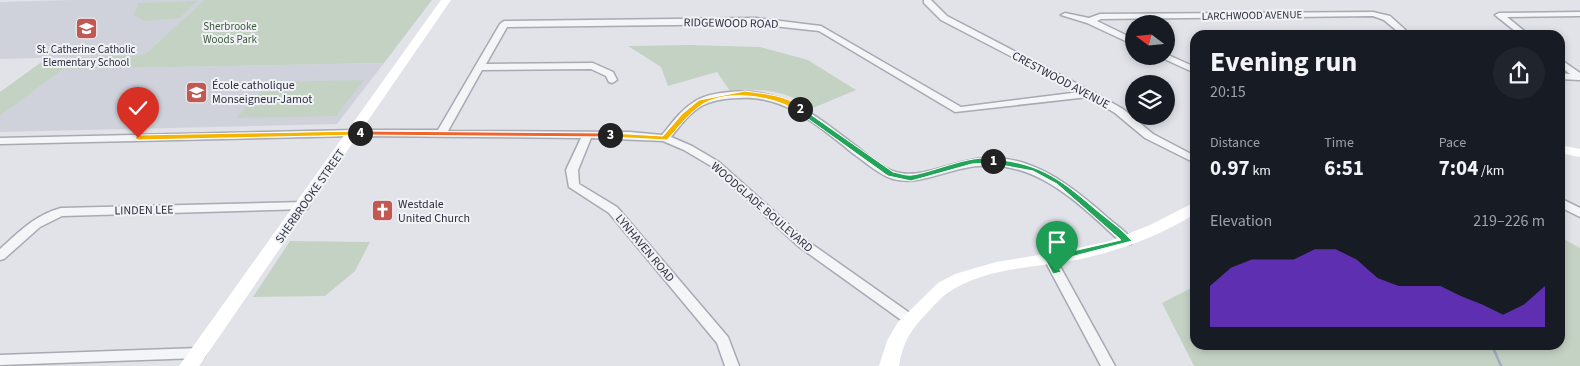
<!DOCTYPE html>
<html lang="en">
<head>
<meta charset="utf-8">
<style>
	body { margin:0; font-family:"Source Sans 3",sans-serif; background:#20242c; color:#f1f3f6; height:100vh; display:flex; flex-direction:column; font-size:19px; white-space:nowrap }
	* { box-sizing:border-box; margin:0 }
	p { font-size:16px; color:#9ea1a6 }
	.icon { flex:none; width:28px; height:28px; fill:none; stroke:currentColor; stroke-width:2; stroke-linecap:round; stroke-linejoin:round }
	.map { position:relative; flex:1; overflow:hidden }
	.panel { position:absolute; left:1190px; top:30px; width:375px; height:320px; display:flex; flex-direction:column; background:#171b24; border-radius:15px; box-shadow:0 2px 8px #0003 }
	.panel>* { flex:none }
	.needle { width:32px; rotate:286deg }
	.fabs { position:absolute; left:1125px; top:15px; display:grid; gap:10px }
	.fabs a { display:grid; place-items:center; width:50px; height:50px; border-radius:50%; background:#171b24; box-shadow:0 2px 8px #0003; font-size:25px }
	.pin { position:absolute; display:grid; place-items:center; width:42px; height:42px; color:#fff; margin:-51px -21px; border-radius:50% 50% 50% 0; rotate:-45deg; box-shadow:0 0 5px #0007 }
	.pin .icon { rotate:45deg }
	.km { position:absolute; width:25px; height:25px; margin:-12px; border-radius:50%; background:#222; color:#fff; font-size:14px; line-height:25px; text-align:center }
	.round { display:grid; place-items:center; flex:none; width:52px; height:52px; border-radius:26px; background:#20242c }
	.summary { display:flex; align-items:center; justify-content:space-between; height:85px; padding:0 20px }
	h1 { font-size:28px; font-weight:700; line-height:38px }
	.metrics { display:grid; grid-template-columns:repeat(3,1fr); gap:8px; height:85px; padding:5px 20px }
	.metrics div { display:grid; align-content:center }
	.metrics b { font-size:21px; font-weight:700 }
	.metrics small { font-size:14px; font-weight:400 }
	.metrics p { font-size:14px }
	.chart { height:140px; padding:10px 20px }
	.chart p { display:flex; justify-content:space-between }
	.chart svg { width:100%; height:90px; margin-top:5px; fill:#7c3aed; opacity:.7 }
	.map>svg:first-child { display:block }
	.built { fill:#d0d2db }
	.green { fill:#c4d2c4 }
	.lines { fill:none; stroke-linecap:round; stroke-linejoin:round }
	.stream { stroke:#a0abc6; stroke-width:2.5 }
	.street-casing { stroke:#a7a9b3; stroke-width:3 }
	.street { fill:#f4f5f7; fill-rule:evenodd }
	.secondary { fill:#fff; fill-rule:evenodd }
	.split-1 { fill:#22a559; stroke:#fff }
	.split-2 { fill:#22a559; stroke:#fff }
	.split-3 { fill:#f5b400; stroke:#fff }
	.split-4 { fill:#f0652b; stroke:#fff }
	.split-5 { fill:#f5b400; stroke:#fff }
	.labels { text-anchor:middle; stroke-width:4; stroke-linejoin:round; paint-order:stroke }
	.far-street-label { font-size:11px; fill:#2b2f3f; stroke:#f1f2f6 }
	.far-park-label { font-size:11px; fill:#3a5a3a; stroke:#f1f2f6 }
	.far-poi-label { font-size:11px; fill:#2b2f3f; stroke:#f1f2f6 }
	.street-label { font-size:12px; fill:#2b2f3f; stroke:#f1f2f6 }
	.poi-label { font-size:12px; fill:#2b2f3f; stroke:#f1f2f6; text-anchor:start }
</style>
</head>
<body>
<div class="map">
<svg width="1580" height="366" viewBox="0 0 1580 366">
	<rect width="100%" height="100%" fill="#e2e3e9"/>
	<path class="built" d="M72,0H204L144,55L0,59V2Z
		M384,63L337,124L0,132V116L62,69Z"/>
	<path class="green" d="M204,0H432L384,63L63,69L0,116V92L47,58L144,55Z
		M197,1L180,18L145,21L134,15L138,3Z
		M690,45L760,47L808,60L856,90L813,108C784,90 763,88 730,91L717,72L668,86L661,67L628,46Z
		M364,80L336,116L236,118L270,82Z
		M1560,237L1580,248V366H1194L1162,303L1195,286V345H1560Z
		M290,241L370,242L355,271L325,296L253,297Z"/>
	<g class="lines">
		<path class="stream" d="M1492,345L1501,366"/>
		<defs>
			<path id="street" d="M924,0H931L947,16L1093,92L1123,109L1153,134L1195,156V163L1145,138L1115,113L1088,97L955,112L819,31L756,24L507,27L486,64L593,63L613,72L617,80L612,83L609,82L606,76L591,69L482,70L448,131L630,132L662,135C672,123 681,110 694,102C704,95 718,93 730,92C782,88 813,113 852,143C866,153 882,170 900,173C924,178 959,159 985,158C1034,155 1074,188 1108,218C1116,225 1127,232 1133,241L1131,244H1123C1075,200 1030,152 960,169C938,174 916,185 893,179C878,174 868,164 855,155C821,128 786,95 740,98C702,99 694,108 671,137L692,146L719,162L806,240L914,316L916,319L914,322L909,324L904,322L798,246L711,166L684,150L663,141L591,138L578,170L579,184L617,207L728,337L739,366H725L717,343L609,213L569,187L566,170L581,138L354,136L0,144V138L354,130H438L500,24L504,21L756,18L821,26L961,107L1080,92L941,20L924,3Z
				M1373,12L1390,16L1411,35H1402L1384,20L1373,16L1101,19L1097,21L1134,39V45L1087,23L1061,15L1065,13L1089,18L1100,14Z
				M1580,12V16L1507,17L1529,35H1520L1495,15L1499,13Z
				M1166,54L1195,67V73L1162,58L1161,56H1166Z
				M1560,59L1580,73V80L1560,79V73L1570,74L1560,66Z
				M1560,198L1580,208V217L1560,207Z
				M303,202L307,203L309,206L307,209L62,216L40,227L4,259L0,260V249C19,232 35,215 61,208Z
				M1050,255L1054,256L1056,259L1115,366H1101L1044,259L1046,256Z
				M199,348L204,349L206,353L204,357L199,358L0,365V355Z"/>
		</defs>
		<use href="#street" class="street-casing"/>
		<use href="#street" class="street"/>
		<path class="secondary" d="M441,0H451L199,366H179Z
			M1560,145L1580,149V157L1560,153Z
			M1195,202V214C1161,235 1124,249 1085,258C1041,268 988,266 949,292C940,298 934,306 927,313C911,329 902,344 899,366H879L887,341L898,322L938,283L955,274L996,262L1069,250L1110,241L1150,225Z"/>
	</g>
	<path class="split-1" d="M993,159C1044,164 1062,181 1100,213C1111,222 1123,230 1132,241L1055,261L1061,272L1053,274L1045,259L1047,257L1121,240L1057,184L1033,171L990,163L989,161Z"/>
	<path class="split-2" d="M800,107L893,172C899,173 906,176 912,175C932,173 980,150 997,161L993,163L972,164L911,181L888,176L797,111Z"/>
	<path class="split-3" d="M745,91C765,94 788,95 803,109L797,111C774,96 728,89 703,104C689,113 678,128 667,140L610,137L607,135L610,133L663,136L682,114L699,100Z"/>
	<path class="split-4" d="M360,131L610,133L614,135L610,137L358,135L356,133Z"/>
	<path class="split-5" d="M360,131L364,133L363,135L138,140L135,138L138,135Z"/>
	<defs>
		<symbol id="school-square" viewBox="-11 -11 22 22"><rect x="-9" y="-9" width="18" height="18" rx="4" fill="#c25852" stroke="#f1f2f6"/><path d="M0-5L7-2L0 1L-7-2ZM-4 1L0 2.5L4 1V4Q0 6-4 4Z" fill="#fff"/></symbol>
		<symbol id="church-square" viewBox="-11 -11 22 22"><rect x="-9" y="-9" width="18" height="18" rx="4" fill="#c25852" stroke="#f1f2f6"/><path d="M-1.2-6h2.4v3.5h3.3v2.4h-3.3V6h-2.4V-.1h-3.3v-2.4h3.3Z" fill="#fff"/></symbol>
	</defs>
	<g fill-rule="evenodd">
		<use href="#school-square" x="74" y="16" width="25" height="25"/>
		<use href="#school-square" x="184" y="80" width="25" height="25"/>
		<use href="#church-square" x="370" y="198" width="25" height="25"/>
	</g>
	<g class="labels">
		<g class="far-street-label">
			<text transform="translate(1252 15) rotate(-1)" y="4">LARCHWOOD AVENUE</text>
		</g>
		<g class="far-park-label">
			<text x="230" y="30">Sherbrooke<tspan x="230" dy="13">Woods Park</tspan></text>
		</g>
		<g class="far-poi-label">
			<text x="86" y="53">St. Catherine Catholic<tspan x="86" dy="13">Elementary School</tspan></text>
		</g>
		<g class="street-label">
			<text transform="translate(731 23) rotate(1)" y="4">RIDGEWOOD ROAD</text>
			<text transform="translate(1061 80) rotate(28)" y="4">CRESTWOOD AVENUE</text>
			<text transform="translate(310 196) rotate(-55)" y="4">SHERBROOKE STREET</text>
			<text transform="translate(762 207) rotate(41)" y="4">WOODGLADE BOULEVARD</text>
			<text transform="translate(144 210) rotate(-1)" y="4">LINDEN LEE</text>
			<text transform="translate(645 248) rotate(50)" y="4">LYNHAVEN ROAD</text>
		</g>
		<g class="poi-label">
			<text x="212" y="89">École catholique<tspan x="212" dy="14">Monseigneur-Jamot</tspan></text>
			<text x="398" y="208">Westdale<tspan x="398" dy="14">United Church</tspan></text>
		</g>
	</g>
</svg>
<div class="fabs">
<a><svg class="needle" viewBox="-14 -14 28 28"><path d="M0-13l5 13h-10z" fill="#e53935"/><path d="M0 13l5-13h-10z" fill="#9ea1a6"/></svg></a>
<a><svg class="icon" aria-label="layers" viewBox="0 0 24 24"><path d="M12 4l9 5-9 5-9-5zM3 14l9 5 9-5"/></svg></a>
</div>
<div class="pin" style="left:1057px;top:272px;background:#1e9e55"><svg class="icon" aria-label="arrive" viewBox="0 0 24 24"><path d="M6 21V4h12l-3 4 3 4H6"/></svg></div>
<div class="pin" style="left:138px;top:138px;background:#d93025"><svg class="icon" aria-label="check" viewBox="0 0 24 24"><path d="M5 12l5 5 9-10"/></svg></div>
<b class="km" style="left:993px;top:161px">1</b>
<b class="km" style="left:800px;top:109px">2</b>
<b class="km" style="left:610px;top:135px">3</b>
<b class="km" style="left:360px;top:133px">4</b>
<section class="panel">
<div class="summary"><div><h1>Evening run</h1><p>20:15</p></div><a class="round"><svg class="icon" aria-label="share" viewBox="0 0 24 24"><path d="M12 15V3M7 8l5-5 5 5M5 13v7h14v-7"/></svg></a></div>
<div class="metrics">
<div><p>Distance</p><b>0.97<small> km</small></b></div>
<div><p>Time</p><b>6:51</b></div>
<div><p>Pace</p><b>7:04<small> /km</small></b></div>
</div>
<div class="chart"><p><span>Elevation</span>219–226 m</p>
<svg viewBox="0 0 160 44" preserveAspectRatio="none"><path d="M0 44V24L10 15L20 11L30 11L40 11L50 6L60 6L70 11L80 20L90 24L100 24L110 24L120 29L130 33L140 38L150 33L160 24V44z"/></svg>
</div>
</section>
</div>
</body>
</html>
